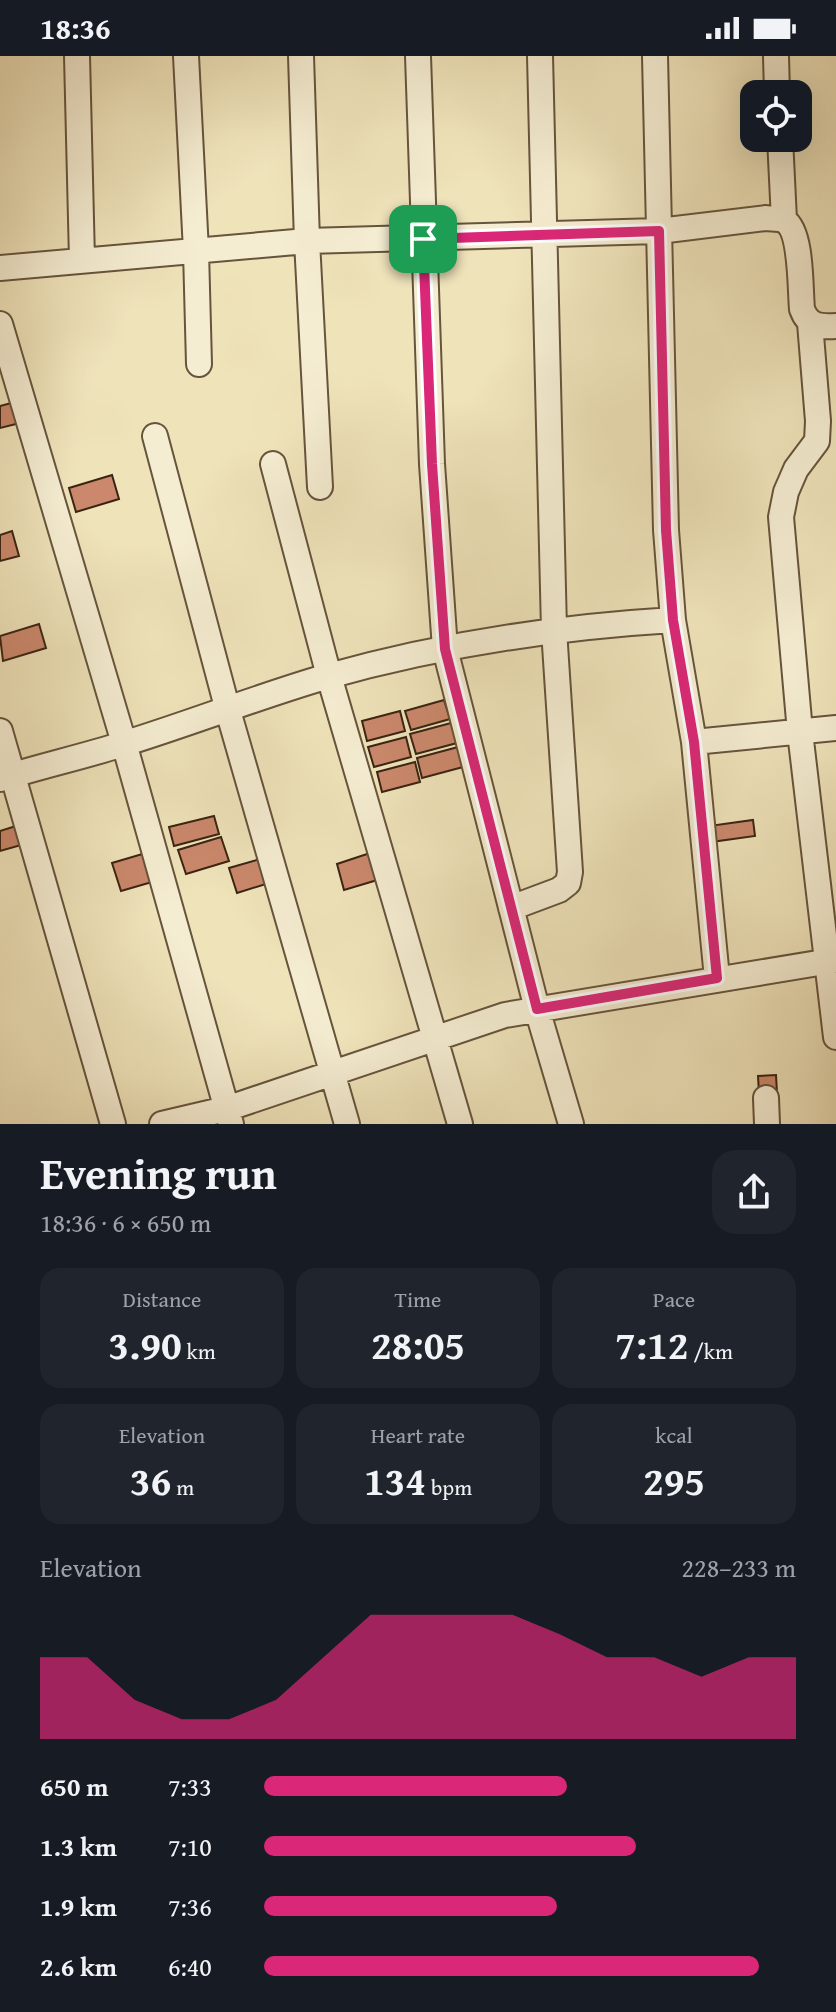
<!DOCTYPE html>
<html lang="en">
<head>
<meta charset="utf-8">
<style>
	body { margin:0; font-family:"Gentium Book Plus",serif; background:#20242c; color:#f1f3f6; height:100vh; display:flex; flex-direction:column; font-size:30px; white-space:nowrap }
	* { box-sizing:border-box; margin:0 }
	p { font-size:26px; color:#9ea1a6 }
	.icon { flex:none; width:44px; height:44px; fill:none; stroke:currentColor; stroke-width:2; stroke-linecap:round; stroke-linejoin:round }
	.map { position:relative; height:1068px; overflow:hidden }
	.drawer { display:flex; flex-direction:column; background:#171b24; flex:1 }
	.drawer>* { flex:none }
	.controls { position:absolute; left:740px; top:24px; display:grid; gap:16px }
	.controls a { display:grid; place-items:center; width:72px; height:72px; border-radius:16px; background:#171b24; box-shadow:0 8px 32px #0002; font-size:40px }
	.pin { position:absolute; display:grid; place-items:center; width:68px; height:68px; color:#fff; margin:-34px; border-radius:16px; box-shadow:0 4px 12px #0006 }
	.round { display:grid; place-items:center; flex:none; width:84px; height:84px; border-radius:24px; background:#20242c }
	.headline { display:flex; align-items:center; justify-content:space-between; height:136px; padding:0 40px }
	h1 { font-size:44px; font-weight:700; line-height:60px }
	.figures { display:grid; grid-template-columns:repeat(3,1fr); gap:12px; height:136px; padding:8px 40px }
	.figures div { display:grid; align-content:center; border-radius:20px; background:#20242c; text-align:center }
	.figures b { font-size:40px; font-weight:700 }
	.figures small { font-size:22px; font-weight:400 }
	.figures p { font-size:22px }
	.chart { height:224px; padding:16px 40px }
	.chart p { display:flex; justify-content:space-between }
	.chart svg { width:100%; height:144px; margin-top:8px; fill:#db2777; opacity:.7 }
	ul { padding:0 40px; list-style:none; font-size:26px }
	li { display:grid; grid-template-columns:128px 96px 1fr; align-items:center; height:60px }
	li i { height:20px; border-radius:10px; background:#db2777 }
	.status { display:flex; justify-content:space-between; align-items:center; height:56px; padding:0 40px; background:#171b24; direction:ltr }
	.status svg { height:22px; fill:currentColor }
	.map>svg:first-child { display:block }
	.building { fill:#cb886c; stroke:#392412; stroke-width:2 }
	.lines { fill:none; stroke-linecap:round; stroke-linejoin:round }
	.minor-casing { stroke:#66543c; stroke-width:28 }
	.minor { stroke:#f5edd2; stroke-width:24 }
	.route-casing { stroke:#fff; stroke-width:16 }
	.route { stroke:#db2777; stroke-width:10 }
</style>
</head>
<body>
<div class="status"><b>18:36</b><svg viewBox="0 0 49 12"><path d="M0 12V9h3v3zM5 12V6h3v6zM10 12V3h3v9zM15 12V0h3v12zM26 1h20v11H26zM47 4h2v5h-2z"/></svg></div>
<div class="map">
<svg width="836" height="1068" viewBox="0 0 836 1068">
	<rect width="100%" height="100%" fill="#efe3ba"/>
	<filter id="stains"><feTurbulence type="fractalNoise" baseFrequency=".0025" numOctaves="4"/><feColorMatrix values="0 0 0 0 .2 0 0 0 0 .09 0 0 0 0 .02 0 0 0 .5 -.17"/></filter>
	<radialGradient id="worn" r=".72"><stop offset=".6" stop-color="#630" stop-opacity="0"/><stop offset="1" stop-color="#630" stop-opacity=".3"/></radialGradient>
	<path class="building" d="M15,346L20,367L0,372V350Z
		M112,419L119,443L76,456L69,432Z
		M12,475L19,500L0,505V479Z
		M39,568L46,592L3,605L0,580Z
		M444,644L450,663L411,674L405,655Z
		M400,655L405,675L367,685L362,665Z
		M451,667L457,687L416,698L410,678Z
		M406,681L411,701L374,711L368,691Z
		M458,691L463,711L422,722L417,702Z
		M415,706L420,726L382,736L377,716Z
		M214,760L219,778L174,790L169,771Z
		M753,764L755,780L711,786L709,770Z
		M22,768L28,787L0,795V775Z
		M221,781L229,805L186,818L178,794Z
		M376,795L384,822L344,834L337,808Z
		M149,796L152,826L121,835L112,807Z
		M267,801L269,827L237,837L229,812Z
		M776,1019L777,1037L759,1038L758,1020Z"/>
	<g class="lines">
		<defs>
			<path id="minor" d="M77,0L82,204
				M186,0L196,195L199,308
				M301,0L307,185L320,431
				M418,0L432,408L445,593L537,953L571,1068
				M655,0L666,474L673,564
				M776,0L777,38
				M780,82L784,164
				M0,212L307,185L659,175L766,162C772,163 780,162 785,165C802,176 800,233 802,253C808,270 819,271 836,270
				M810,267L818,365L817,385L796,413L786,436L781,461L800,676L836,981
				M0,268L124,687L231,1068
				M155,380L227,651L347,1068
				M273,408L329,620L460,1068
				M0,675L113,1068
				M694,686L717,922
				M0,723C41,710 82,701 123,688C191,667 257,641 325,621C439,589 556,571 673,564L694,686L836,672
				M511,852L559,834L568,827L570,816L554,574L540,0
				M766,1042L767,1068
				M162,1068L226,1053L505,959L836,904"/>
		</defs>
		<use href="#minor" class="minor-casing"/>
		<use href="#minor" class="minor"/>
	</g>
	<g class="lines">
		<defs>
			<path id="route" d="M659,175L666,474L673,564L694,686L717,922L537,953L445,593L432,408L423,183Z"/>
		</defs>
		<use href="#route" class="route-casing"/>
		<use href="#route" class="route"/>
	</g>
	<rect width="100%" height="100%" filter="url(#stains)"/>
	<rect width="100%" height="100%" fill="url(#worn)"/>
</svg>
<div class="controls">
<a><svg class="icon" aria-label="locate" viewBox="0 0 24 24"><circle cx="12" cy="12" r="6"/><path d="M12 2v4M12 18v4M2 12h4M18 12h4"/></svg></a>
</div>
<div class="pin" style="left:423px;top:183px;background:#1e9e55"><svg class="icon" aria-label="arrive" viewBox="0 0 24 24"><path d="M6 21V4h12l-3 4 3 4H6"/></svg></div>
</div>
<section class="drawer">
<div class="headline"><div><h1>Evening run</h1><p>18:36 · 6 × 650 m</p></div><a class="round"><svg class="icon" aria-label="share" viewBox="0 0 24 24"><path d="M12 15V3M7 8l5-5 5 5M5 13v7h14v-7"/></svg></a></div>
<div class="figures">
<div><p>Distance</p><b>3.90<small> km</small></b></div>
<div><p>Time</p><b>28:05</b></div>
<div><p>Pace</p><b>7:12<small> /km</small></b></div>
</div>
<div class="figures">
<div><p>Elevation</p><b>36<small> m</small></b></div>
<div><p>Heart rate</p><b>134<small> bpm</small></b></div>
<div><p>kcal</p><b>295</b></div>
</div>
<div class="chart"><p><span>Elevation</span>228–233 m</p>
<svg viewBox="0 0 160 44" preserveAspectRatio="none"><path d="M0 44V19L10 19L20 32L30 38L40 38L50 32L60 19L70 6L80 6L90 6L100 6L110 12L120 19L130 19L140 25L150 19L160 19V44z"/></svg>
</div>
<ul>
<li><b>650 m</b>7:33<i style="width:57%"></i></li>
<li><b>1.3 km</b>7:10<i style="width:70%"></i></li>
<li><b>1.9 km</b>7:36<i style="width:55%"></i></li>
<li><b>2.6 km</b>6:40<i style="width:93%"></i></li>
</ul>
</section>
</body>
</html>
